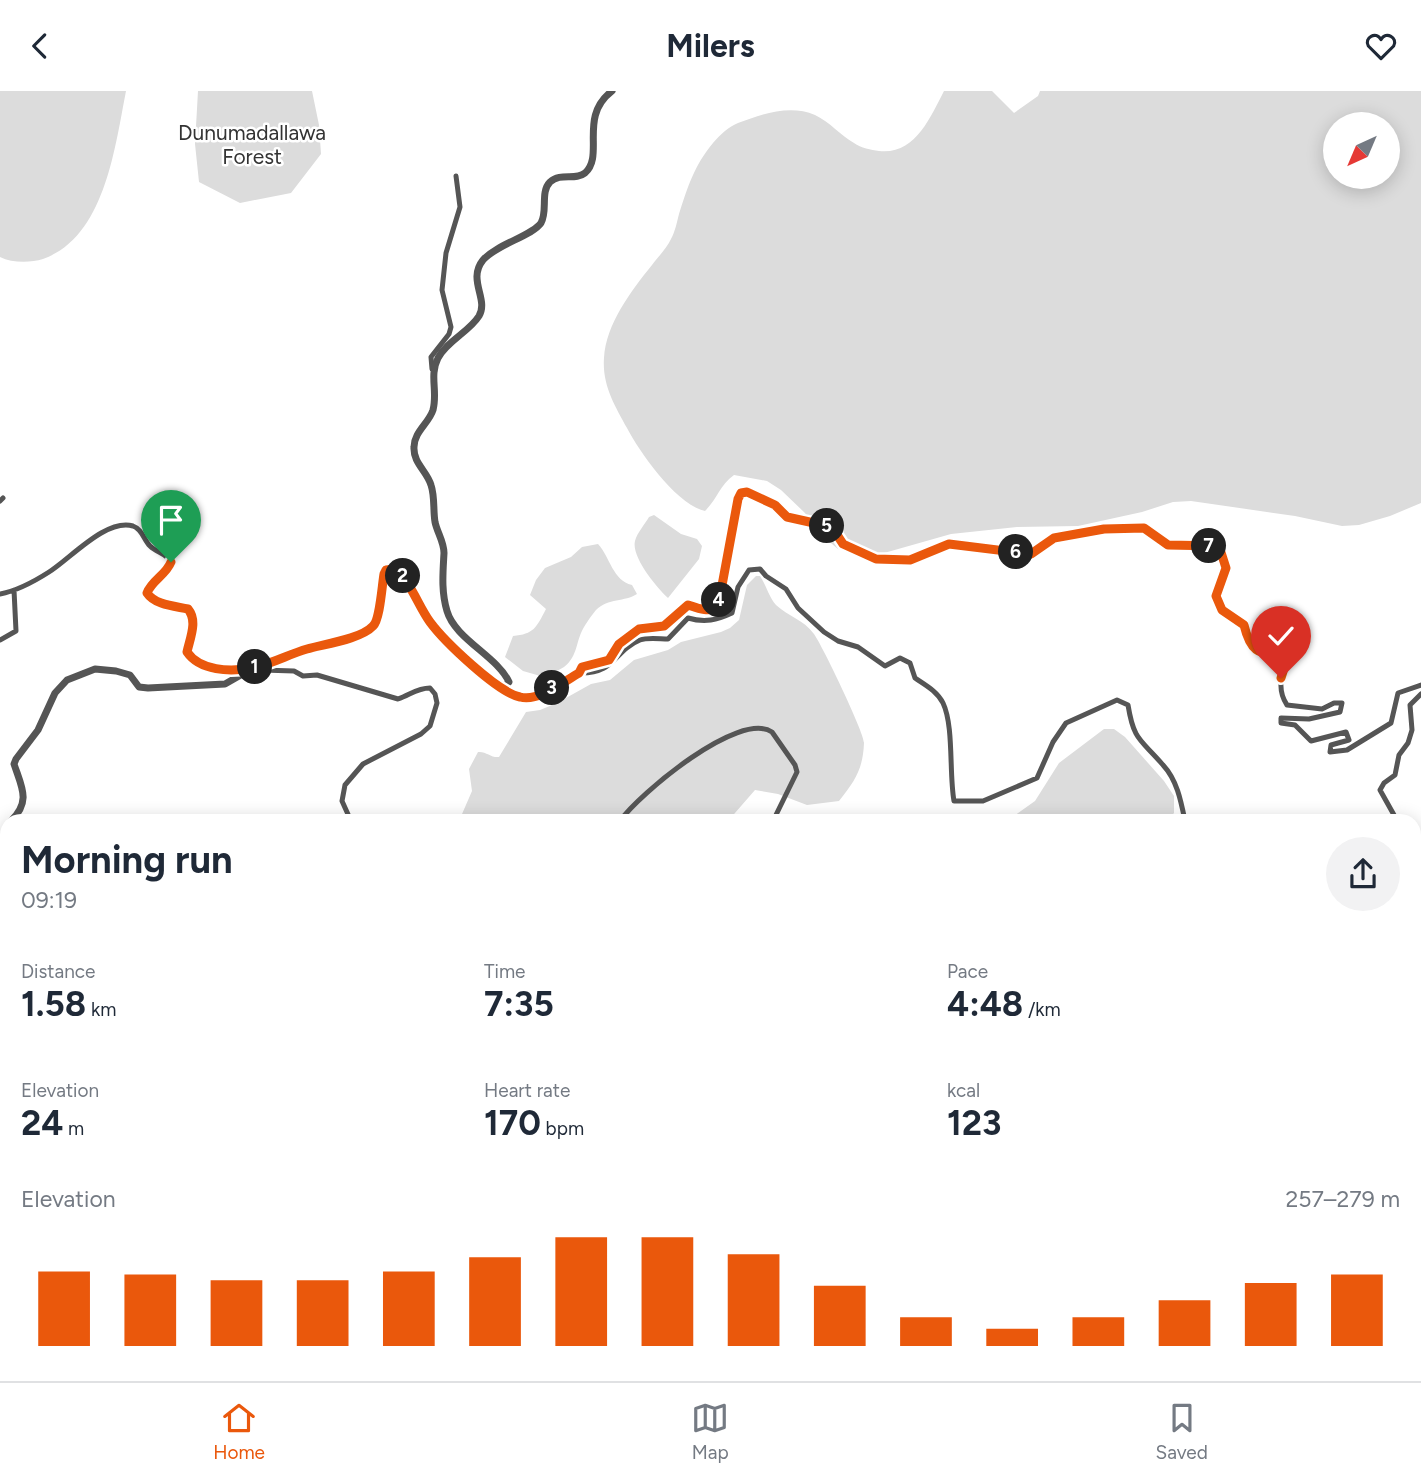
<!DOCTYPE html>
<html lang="en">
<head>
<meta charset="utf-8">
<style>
	body { margin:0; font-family:Figtree,sans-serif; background:#f2f2f3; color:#1f2937; height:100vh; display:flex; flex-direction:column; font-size:26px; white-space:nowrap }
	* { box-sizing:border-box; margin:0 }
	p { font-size:23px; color:#747a83 }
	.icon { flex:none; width:38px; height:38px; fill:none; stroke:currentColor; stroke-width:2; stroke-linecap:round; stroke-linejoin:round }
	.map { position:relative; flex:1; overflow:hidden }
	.panel { position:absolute; left:0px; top:723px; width:1421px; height:569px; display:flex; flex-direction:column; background:#fff; border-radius:21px 21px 0 0; box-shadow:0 4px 18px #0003 }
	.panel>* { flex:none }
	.needle { width:46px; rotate:224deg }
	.controls { position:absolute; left:1323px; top:21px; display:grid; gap:14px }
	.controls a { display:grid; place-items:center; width:77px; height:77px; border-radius:50%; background:#fff; box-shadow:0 4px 18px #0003; font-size:35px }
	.pin { position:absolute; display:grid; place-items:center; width:60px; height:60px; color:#fff; margin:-72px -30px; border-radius:50% 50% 50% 0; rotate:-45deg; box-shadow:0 0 7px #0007 }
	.pin .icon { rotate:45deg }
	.km { position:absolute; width:35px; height:35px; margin:-18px; border-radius:50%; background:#222; color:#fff; font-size:19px; line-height:35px; text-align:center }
	.round { display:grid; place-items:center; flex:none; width:74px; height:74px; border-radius:37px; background:#f2f2f3 }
	.head { display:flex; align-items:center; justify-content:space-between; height:119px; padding:0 21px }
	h1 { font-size:38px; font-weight:700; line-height:52px }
	.stats { display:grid; grid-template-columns:repeat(3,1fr); gap:10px; height:119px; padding:7px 21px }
	.stats div { display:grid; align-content:center }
	.stats b { font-size:35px; font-weight:700 }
	.stats small { font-size:19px; font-weight:400 }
	.stats p { font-size:19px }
	.chart { height:196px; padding:14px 21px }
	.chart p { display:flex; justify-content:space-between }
	.chart svg { width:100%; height:126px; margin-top:7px; stroke:#ea580c; stroke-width:6 }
	header { display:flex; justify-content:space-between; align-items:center; height:91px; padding:0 21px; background:#fff; font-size:32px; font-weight:700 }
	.dock { display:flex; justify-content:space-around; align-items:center; height:98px; border-top:2px solid #e0e1e3; background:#fff; font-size:19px; color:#747a83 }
	.dock a { display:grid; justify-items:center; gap:4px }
	.dock .current { color:#ea580c }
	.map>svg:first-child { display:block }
	.green { fill:#dcdcdc; fill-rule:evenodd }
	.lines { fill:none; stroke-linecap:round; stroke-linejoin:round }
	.minor { stroke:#555; stroke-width:5 }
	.tertiary { stroke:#555; stroke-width:7 }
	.route-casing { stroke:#fff; stroke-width:14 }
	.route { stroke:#ea580c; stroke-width:9 }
	.labels { text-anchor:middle; stroke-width:5; stroke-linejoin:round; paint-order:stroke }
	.park-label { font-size:21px; fill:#333; stroke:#fff }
</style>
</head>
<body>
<header><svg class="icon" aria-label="back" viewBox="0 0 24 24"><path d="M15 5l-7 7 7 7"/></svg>Milers<svg class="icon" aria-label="heart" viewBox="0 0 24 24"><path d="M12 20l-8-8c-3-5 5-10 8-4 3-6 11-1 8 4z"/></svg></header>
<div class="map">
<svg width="1421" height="1290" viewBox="0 0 1421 1290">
	<rect width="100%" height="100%" fill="#fff"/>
	<path class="green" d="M0,0H126C115,56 105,146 43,168C30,172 12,172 0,166Z
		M198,0H312L319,34L321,63L291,102L240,112L199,91L195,53Z
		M944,0H992L1014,22L1038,5L1040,0H1421V412L1390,425L1359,434L1342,435L1295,425L1191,410L1173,411L1142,421L1078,435L1017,436L951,443L870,466L838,458L819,442L805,422L781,399L767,390L734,384C719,395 718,407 705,420C677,414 640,362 627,337C615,315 602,294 604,267C606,233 631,200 652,174C658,166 667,157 671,148C675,141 677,131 679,123C688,95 694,75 713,52C720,44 728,36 738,32C762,23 790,13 815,24C830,31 840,44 854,52C861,57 871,59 879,60C915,64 930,27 944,0ZM1335,33H1388V86H1335Z
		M654,424L681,443L697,448L702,455L699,468L668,507C657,497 631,466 635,450C637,442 645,433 649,426Z
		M598,453C610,466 613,490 632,494L637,503C625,511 608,507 596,519C591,525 584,535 581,542C576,554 576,567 564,576C558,580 550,583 544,586L523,580L505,566L513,545C534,543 536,537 546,518L530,504L536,489L545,477L571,466L582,456Z
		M756,485H760C766,494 769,506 776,514C789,526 803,528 814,543C822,554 865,643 864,652C863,678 855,690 839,710L807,714L778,703L755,699L728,730H459L472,700L469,678L478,661C486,660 491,667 499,666L526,621L540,619L557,612L591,593L610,589L634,569L668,559L681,551L721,541L730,537L739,529L747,494Z
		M1104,638H1114L1125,646L1164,690L1174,705V722L1167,730H1007L1035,710L1059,672Z
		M7,744V863L0,871V746Z"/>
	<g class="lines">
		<path class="minor" d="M432,278L431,266L449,243L451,236L442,199L446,162L460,116L456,85
			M0,410L3,407
			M0,503C16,500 35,490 49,481C70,468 106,427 133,435C142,438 144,449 150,455C157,462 166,462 171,471C166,484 152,489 147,501L157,510L188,518C198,530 190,547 187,560L199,573L226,578L294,580L303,585L317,584L398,608C410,604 417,597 430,597L435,603L437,612L430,635L421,643L363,673L345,694L342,710L351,730
			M0,549L16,540L14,499
			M500,596L521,607L540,604L579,582
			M620,730C639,703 739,619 772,641L795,674L797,681L773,730
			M1185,730C1181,710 1177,689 1163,674C1141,648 1134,651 1128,614L1117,609L1066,632L1053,651L1037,687L983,710H954C949,683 954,635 943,612C937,600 925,594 915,587L910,572L900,567L885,575L858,556L838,550L824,541L798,517L786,498L766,485L760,478L749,479L738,496L732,522C717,529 705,532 688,527L668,548C660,548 648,546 640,549C613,560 616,583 579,582L582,576L609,569L619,553L639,538L664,535L688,515C697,517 709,522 717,516L738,408L741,403L747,401L775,414L787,426L832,436L843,453L876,468L910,469L949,453L1031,463L1053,447L1104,438L1144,437L1168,454L1219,455L1225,477L1216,505L1222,519L1244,534C1250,559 1257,564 1283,564L1287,568C1281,585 1277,599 1287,614L1322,618L1334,612H1342L1340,621L1309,628L1281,627V632L1295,634L1311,650L1346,641L1349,649L1331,654L1330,661L1347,659L1391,632L1398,602L1421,594
			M1393,730L1394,724L1380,699L1384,692L1395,684L1399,664L1408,652L1412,639L1410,614L1421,603
			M1414,1011L1421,1006
			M95,1284V1290
			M168,1284L174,1290
			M1165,1284L1180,1290
			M599,1290L603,1285L607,1284
			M914,1290V1284
			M1092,1290L1111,1284"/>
		<path class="tertiary" d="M11,730C31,710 22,697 14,673L16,668L38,639L55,602L67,589L95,578L116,580L130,584L139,596L148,597L225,593L253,577L290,563L349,547L370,538L376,533L379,526V510L386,479L394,478C413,492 417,514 431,532C450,556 475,577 500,596L505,595L509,591C497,565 455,548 447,520C441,500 443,481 444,462C444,451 437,441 435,431C433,419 435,406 431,394C427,380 413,372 414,356C414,341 429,332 433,319C438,300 429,285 438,267C447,250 469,241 479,225C489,208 467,189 483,169C497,153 532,145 541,132C548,120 540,101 550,91C561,81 575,90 585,82C605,64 578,26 612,0
			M1414,1204L1421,1203
			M1296,1290L1299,1284"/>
	</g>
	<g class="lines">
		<defs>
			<path id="route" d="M171,471C166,484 152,489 147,502C155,514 174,515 188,518C198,530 190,547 187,561C200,580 230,581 251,577C270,574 289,563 307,558C325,553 361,548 373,535C380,529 382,494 384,483L386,479L394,478C412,492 417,513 430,531C444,550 497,601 520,606C539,611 563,591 579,582L582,576L609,569L619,553L639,538L664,535L688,514C697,517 709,522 718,516L738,408L741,402L747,401L775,414L787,426L832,436L843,453L876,468L910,469L949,453L1031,463L1054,447L1104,438L1144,437L1168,454L1219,455L1226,477L1216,505L1222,519L1244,534C1250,559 1257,564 1283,564L1287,568L1281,587"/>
		</defs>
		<use href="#route" class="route-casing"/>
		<use href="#route" class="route"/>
	</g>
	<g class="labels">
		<g class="park-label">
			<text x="252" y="49">Dunumadallawa<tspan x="252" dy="24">Forest</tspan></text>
		</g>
	</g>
</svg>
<div class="controls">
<a><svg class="needle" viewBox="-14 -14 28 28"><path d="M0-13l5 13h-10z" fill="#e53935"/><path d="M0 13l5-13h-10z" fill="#747a83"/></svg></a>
</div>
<div class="pin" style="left:171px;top:471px;background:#1e9e55"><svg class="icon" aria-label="arrive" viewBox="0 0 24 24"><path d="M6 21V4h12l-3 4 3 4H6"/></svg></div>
<div class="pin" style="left:1281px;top:587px;background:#d93025"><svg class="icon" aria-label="check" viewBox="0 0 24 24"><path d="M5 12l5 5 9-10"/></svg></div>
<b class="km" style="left:255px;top:576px">1</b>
<b class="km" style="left:403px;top:485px">2</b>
<b class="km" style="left:552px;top:597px">3</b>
<b class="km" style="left:719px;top:509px">4</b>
<b class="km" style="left:827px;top:435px">5</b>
<b class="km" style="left:1016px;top:461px">6</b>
<b class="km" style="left:1209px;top:455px">7</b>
<section class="panel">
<div class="head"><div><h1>Morning run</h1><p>09:19</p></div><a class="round"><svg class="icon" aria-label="share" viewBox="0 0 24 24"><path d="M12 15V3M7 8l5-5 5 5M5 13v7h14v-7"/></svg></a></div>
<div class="stats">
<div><p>Distance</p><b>1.58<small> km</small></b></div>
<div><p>Time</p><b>7:35</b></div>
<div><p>Pace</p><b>4:48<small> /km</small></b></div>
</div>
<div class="stats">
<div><p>Elevation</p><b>24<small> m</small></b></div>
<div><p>Heart rate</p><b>170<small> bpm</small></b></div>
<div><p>kcal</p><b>123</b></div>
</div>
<div class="chart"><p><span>Elevation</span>257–279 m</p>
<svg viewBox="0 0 160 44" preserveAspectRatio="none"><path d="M5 44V18M15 44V19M25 44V21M35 44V21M45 44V18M55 44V13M65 44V6M75 44V6M85 44V12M95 44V23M105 44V34M115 44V38M125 44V34M135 44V28M145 44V22M155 44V19"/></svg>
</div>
</section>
</div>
<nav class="dock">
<a class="current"><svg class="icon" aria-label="home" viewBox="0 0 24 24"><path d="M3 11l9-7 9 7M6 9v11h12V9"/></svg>Home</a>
<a><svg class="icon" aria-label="map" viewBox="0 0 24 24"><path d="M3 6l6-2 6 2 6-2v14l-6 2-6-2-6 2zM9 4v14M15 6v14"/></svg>Map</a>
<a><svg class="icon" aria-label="saved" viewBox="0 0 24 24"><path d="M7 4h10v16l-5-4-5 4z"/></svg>Saved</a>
</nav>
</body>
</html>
